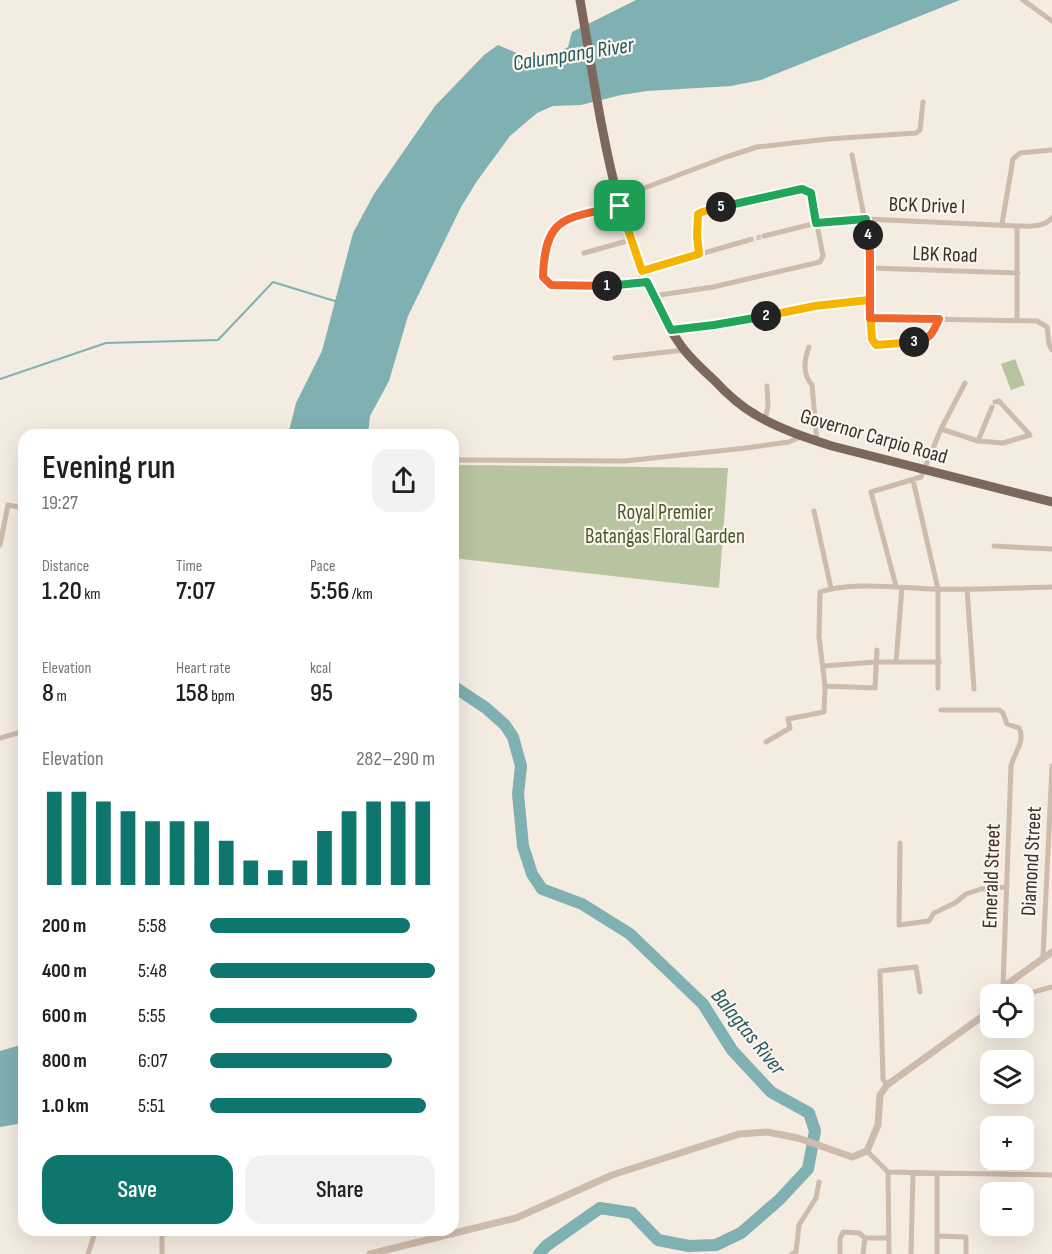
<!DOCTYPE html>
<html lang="en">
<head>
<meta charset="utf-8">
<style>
	body { margin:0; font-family:"Sofia Sans Condensed",sans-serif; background:#f2f2f2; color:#202124; height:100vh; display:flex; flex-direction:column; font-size:22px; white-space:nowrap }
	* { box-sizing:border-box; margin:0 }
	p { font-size:20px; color:#757577 }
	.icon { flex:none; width:33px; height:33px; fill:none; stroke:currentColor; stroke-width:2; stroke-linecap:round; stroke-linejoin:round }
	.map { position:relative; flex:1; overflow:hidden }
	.drawer { position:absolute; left:18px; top:429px; width:441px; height:807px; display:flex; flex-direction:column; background:#fff; border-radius:18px; box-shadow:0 6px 24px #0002 }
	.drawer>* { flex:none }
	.buttons { position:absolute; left:980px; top:984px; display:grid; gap:12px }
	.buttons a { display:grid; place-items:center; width:54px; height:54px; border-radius:12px; background:#fff; box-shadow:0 6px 24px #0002; font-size:30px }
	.pin { position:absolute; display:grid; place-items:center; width:51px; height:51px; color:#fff; margin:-26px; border-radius:12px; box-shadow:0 3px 9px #0006 }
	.km { position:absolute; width:30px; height:30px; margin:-15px; border-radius:50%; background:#222; color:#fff; font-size:16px; line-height:30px; text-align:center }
	.round { display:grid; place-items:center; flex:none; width:63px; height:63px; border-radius:18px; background:#f2f2f2 }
	.head { display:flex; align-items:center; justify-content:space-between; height:102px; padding:0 24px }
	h1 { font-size:33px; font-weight:600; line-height:45px }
	.metrics { display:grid; grid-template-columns:repeat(3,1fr); gap:9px; height:102px; padding:6px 24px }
	.metrics div { display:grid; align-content:center }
	.metrics b { font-size:26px; font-weight:600 }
	.metrics small { font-size:16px; font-weight:400 }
	.metrics p { font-size:16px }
	.chart { height:168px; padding:12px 24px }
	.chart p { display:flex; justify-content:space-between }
	.chart svg { width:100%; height:108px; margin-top:6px; stroke:#0f766e; stroke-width:6 }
	.cta { display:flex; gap:12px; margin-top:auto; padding:12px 24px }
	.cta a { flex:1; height:69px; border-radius:18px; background:#0f766e; color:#fff; font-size:24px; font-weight:600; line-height:69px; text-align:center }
	.cta a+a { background:#f2f2f2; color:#202124 }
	ul { padding:0 24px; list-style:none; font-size:20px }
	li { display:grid; grid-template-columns:96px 72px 1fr; align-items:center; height:45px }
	li i { height:15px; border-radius:8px; background:#0f766e }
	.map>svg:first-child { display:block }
	.green { fill:#b8c4a0 }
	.water { fill:#7fb0b2 }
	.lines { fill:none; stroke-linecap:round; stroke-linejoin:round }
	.stream { stroke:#7fb0b2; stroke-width:2 }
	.river { stroke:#7fb0b2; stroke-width:12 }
	.minor-tunnel { stroke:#cfc6bd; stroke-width:5; stroke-dasharray:5 2.5; stroke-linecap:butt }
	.minor { stroke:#cdbbac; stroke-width:5 }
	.tertiary { stroke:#cdbbac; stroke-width:7 }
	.primary { stroke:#7d675c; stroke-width:9 }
	.split-1-casing { stroke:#fff; stroke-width:12 }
	.split-2-casing { stroke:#fff; stroke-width:12 }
	.split-3-casing { stroke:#fff; stroke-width:12 }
	.split-4-casing { stroke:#fff; stroke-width:12 }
	.split-5-casing { stroke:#fff; stroke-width:12 }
	.split-6-casing { stroke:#fff; stroke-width:12 }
	.split-1 { stroke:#f0652b; stroke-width:8 }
	.split-2 { stroke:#22a559; stroke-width:8 }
	.split-3 { stroke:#f5b400; stroke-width:8 }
	.split-4 { stroke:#f0652b; stroke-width:8 }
	.split-5 { stroke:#22a559; stroke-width:8 }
	.split-6 { stroke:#f5b400; stroke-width:8 }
	.labels { text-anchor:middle; stroke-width:4.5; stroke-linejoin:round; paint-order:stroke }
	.street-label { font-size:21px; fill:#3b302b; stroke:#fbf5ee }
	.park-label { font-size:21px; fill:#4a5a2e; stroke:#fbf5ee }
	.water-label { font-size:22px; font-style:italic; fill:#1f5a5e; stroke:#fbf5ee }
</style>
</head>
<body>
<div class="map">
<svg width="1052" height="1254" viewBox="0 0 1052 1254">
	<rect width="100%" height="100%" fill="#f4ebe1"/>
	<path class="green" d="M1015,359L1025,385L1011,390L1001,364Z
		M453,465L728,468L719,588L453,558Z"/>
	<path class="water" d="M636,0H960L761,80L731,86L647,91L621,95L581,105L553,106L537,113L510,136L477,181L461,207L408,316L389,381L370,416L368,435H288L296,403L322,351L353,233L374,194L435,106L484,55L498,45L535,61L554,55L568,47L572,32Z
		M24,1044V1123L0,1127V1051Z"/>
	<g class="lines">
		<path class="stream" d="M0,379L106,343L218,340L273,282L338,302"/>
		<path class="river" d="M453,686L486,708L505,725L513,737L521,766L518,794L523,846L532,874L542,889L582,904L630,934L703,1004L732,1050L771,1092L809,1113L815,1131L808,1169L779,1200L741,1233L716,1245L689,1246L658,1240L632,1213L600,1208L546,1246L539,1254"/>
		<path class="minor-tunnel" d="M749,240L764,236"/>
		<path class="minor" d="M1023,0L1052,21
			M852,155L869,242V300L873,343L876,345L881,346L928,338L934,331L939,319
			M618,198L726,157L757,147L828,139L916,133L920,130L923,102
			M620,206L564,220C551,230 547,241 544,256C543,264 541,278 548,283C560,292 629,284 647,282
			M1002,224L1013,159L1020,153L1052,150
			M1017,226V320
			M764,236L817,223L866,219L1017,226C1029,226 1043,228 1052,218
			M584,253L631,240
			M870,268L1018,273
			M642,271L749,240
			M653,296L713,287L820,262L823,256L811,193L802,189H796L701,212C692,221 697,241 699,254
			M870,318L1037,321L1047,327L1049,344L1052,350
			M672,330C738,324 803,307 869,300
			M809,347C804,360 802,374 812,385L817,441
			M615,358L684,350
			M765,420L768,406L767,386
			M941,429L965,383
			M978,441L992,407
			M455,460L625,461L746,448L789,442L802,436
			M913,480L938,589V688
			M814,511L831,588
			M0,545L8,505L24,508
			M994,546L1052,549
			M896,586L871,492L921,477L941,429L978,441L1003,443L1030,435L999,401L995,402
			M967,589L974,689
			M896,662L902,587
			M824,666L875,662H939
			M825,686L875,688L877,650
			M941,710H999L1003,713L1007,724L1019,728C1026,741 1014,753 1011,766L1003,987L1008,994
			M0,738L24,731
			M766,742L790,728L788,719L824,712L825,686L819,637L820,592C851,581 902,588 936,589C974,590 1013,588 1052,587
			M900,843L899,925L929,921L934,913L955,903L966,894L981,889L1007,887
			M1043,957L1052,766
			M1023,995L1052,987
			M887,1085L883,1079L880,971L916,967L920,992
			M867,1151L888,1172L889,1254
			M888,1172L1052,1175
			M937,1173V1254
			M937,1236L966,1237V1254
			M88,1254L96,1230
			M162,1254V1230
			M792,1254L796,1252L799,1225L816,1198L819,1182
			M840,1254V1239L843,1232L859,1233L865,1238
			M863,1254L865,1238H889
			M911,1254L913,1173"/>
		<path class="tertiary" d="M998,994L1003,987L1052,952
			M370,1254L516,1218L612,1175L739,1134L767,1132L798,1138L852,1157L867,1151L878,1125L880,1095L887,1085L987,1013L990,1007"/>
		<path class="primary" d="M580,0C600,112 615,253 682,347C691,359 703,370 714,380C726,393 740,406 756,415C779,429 806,438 832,446L1052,502"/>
	</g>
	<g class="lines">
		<defs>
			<path id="split-1" d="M607,286L551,285L543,277C545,213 567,219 620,206"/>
			<path id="split-2" d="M607,286L647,282L671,330L714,325L766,316"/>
			<path id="split-3" d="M766,316L815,306L869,300L872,339L876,345L914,342"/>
			<path id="split-4" d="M868,235L870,253V318L939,319C933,333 930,340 914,342"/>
			<path id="split-5" d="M721,207L802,189L811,193L816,223L866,219L868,235"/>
			<path id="split-6" d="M620,206L642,271L699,254L697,236L698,214L702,212L721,207"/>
		</defs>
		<use href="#split-1" class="split-1-casing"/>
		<use href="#split-2" class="split-2-casing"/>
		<use href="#split-3" class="split-3-casing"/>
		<use href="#split-4" class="split-4-casing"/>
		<use href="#split-5" class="split-5-casing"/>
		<use href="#split-6" class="split-6-casing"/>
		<use href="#split-1" class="split-1"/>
		<use href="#split-2" class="split-2"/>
		<use href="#split-3" class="split-3"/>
		<use href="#split-4" class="split-4"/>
		<use href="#split-5" class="split-5"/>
		<use href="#split-6" class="split-6"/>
	</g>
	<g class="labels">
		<g class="street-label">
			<text transform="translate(927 205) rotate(2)" y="7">BCK Drive I</text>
			<text transform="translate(945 254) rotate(2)" y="7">LBK Road</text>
			<text transform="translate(874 436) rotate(16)" y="7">Governor Carpio Road</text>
			<text transform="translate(1031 861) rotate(-87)" y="7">Diamond Street</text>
			<text transform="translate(991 876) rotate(-88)" y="7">Emerald Street</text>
		</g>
		<g class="park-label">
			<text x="665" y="519">Royal Premier<tspan x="665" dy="24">Batangas Floral Garden</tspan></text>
		</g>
		<g class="water-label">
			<text transform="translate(573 53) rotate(-9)" y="8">Calumpang River</text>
			<text transform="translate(749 1031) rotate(51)" y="8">Balagtas River</text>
		</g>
	</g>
</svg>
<div class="buttons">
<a><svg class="icon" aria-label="locate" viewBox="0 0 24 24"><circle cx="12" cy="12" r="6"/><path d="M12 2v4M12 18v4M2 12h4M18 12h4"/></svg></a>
<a><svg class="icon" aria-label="layers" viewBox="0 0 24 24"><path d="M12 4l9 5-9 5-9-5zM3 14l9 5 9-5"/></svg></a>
<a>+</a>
<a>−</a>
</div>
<div class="pin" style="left:620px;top:206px;background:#1e9e55"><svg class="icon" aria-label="arrive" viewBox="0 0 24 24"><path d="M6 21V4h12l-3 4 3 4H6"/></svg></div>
<b class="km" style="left:607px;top:286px">1</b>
<b class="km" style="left:766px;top:316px">2</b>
<b class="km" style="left:914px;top:342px">3</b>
<b class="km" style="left:868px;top:235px">4</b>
<b class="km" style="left:721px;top:207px">5</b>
<section class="drawer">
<div class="head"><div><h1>Evening run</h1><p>19:27</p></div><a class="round"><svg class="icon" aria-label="share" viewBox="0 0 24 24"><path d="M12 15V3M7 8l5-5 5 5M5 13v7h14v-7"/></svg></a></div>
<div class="metrics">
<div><p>Distance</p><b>1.20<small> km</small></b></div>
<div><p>Time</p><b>7:07</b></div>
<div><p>Pace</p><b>5:56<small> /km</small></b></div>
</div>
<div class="metrics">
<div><p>Elevation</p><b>8<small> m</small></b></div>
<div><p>Heart rate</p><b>158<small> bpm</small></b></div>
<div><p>kcal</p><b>95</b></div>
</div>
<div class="chart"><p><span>Elevation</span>282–290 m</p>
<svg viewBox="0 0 160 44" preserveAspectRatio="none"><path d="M5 44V6M15 44V6M25 44V10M35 44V14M45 44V18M55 44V18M65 44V18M75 44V26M85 44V34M95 44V38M105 44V34M115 44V22M125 44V14M135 44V10M145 44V10M155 44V10"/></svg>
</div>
<ul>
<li><b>200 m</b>5:58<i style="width:89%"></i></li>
<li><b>400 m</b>5:48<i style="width:100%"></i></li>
<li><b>600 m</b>5:55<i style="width:92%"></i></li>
<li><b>800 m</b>6:07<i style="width:81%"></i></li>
<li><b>1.0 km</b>5:51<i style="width:96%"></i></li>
</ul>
<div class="cta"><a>Save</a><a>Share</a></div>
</section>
</div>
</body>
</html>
